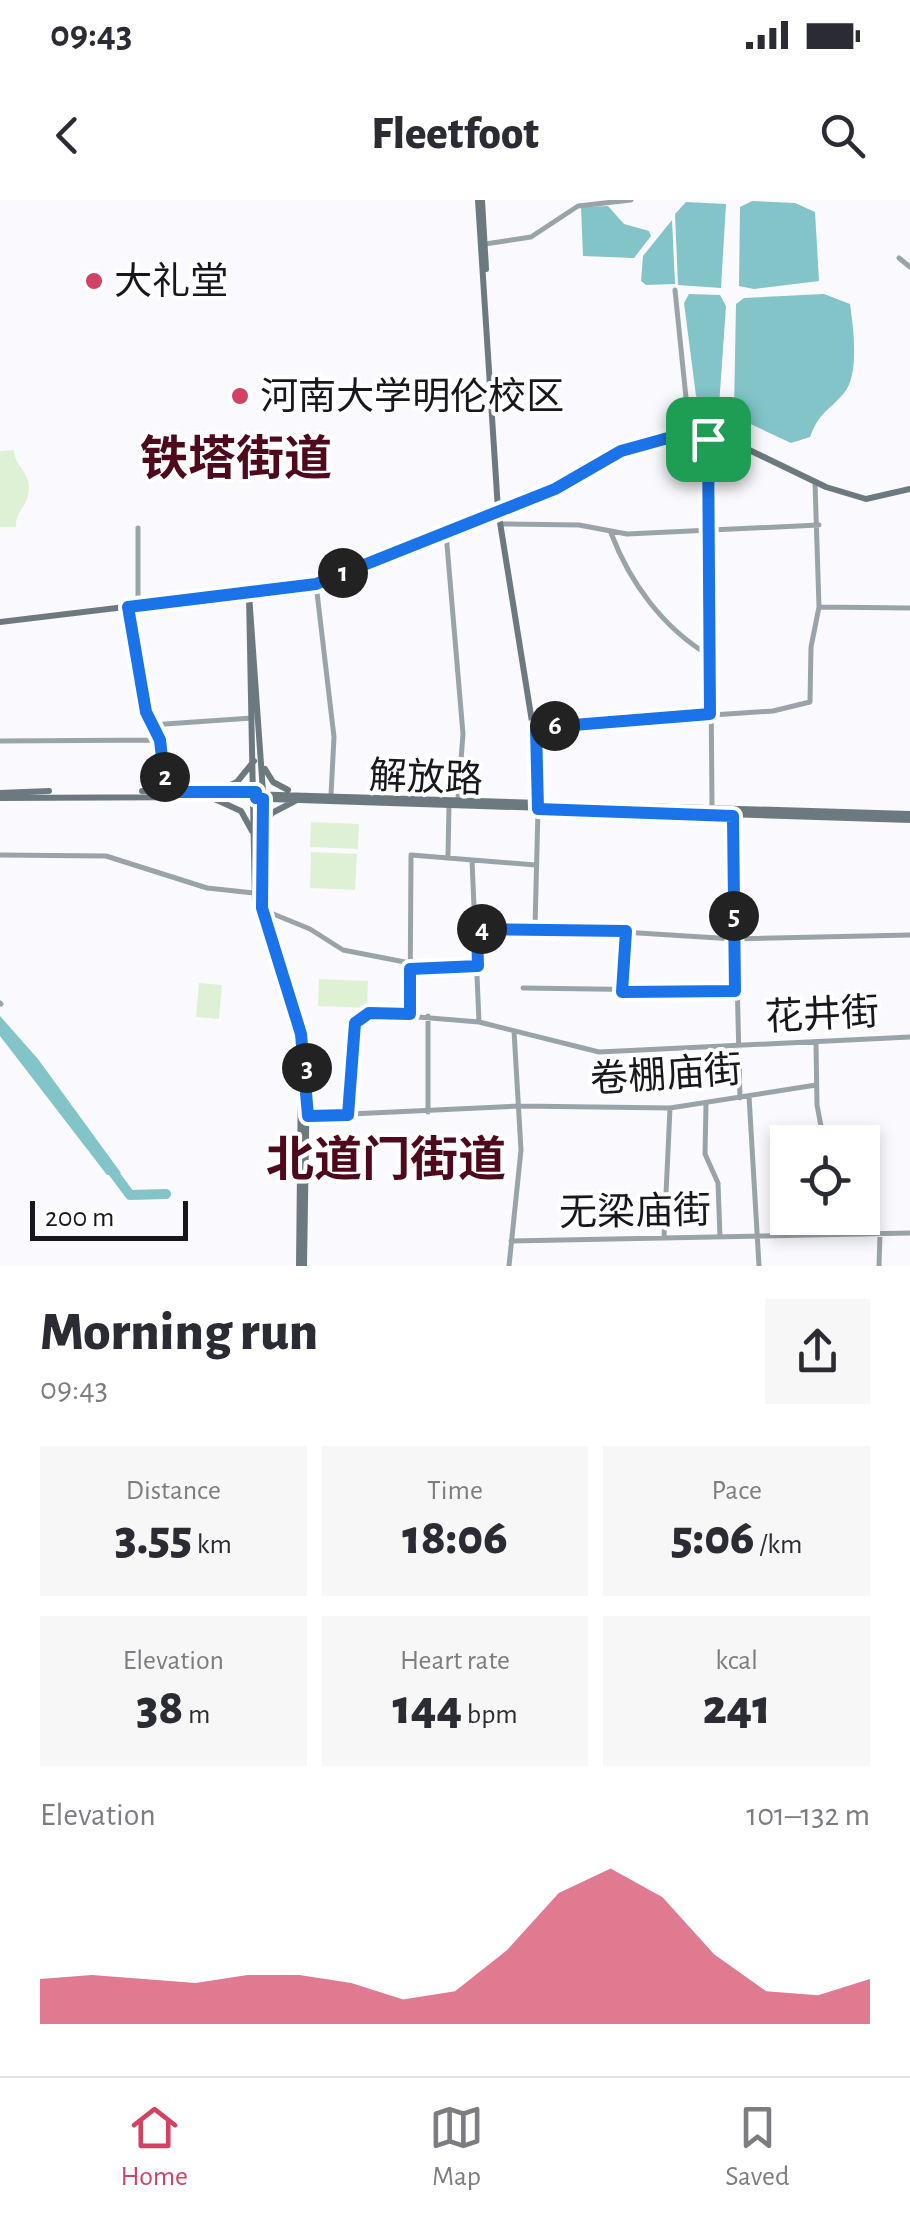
<!DOCTYPE html>
<html lang="en">
<head>
<meta charset="utf-8">
<style>
	body { margin:0; font-family:"Alegreya Sans","Noto Sans SC",sans-serif; background:#f7f7f7; color:#2b2b33; height:100vh; display:flex; flex-direction:column; font-size:38px; white-space:nowrap }
	* { box-sizing:border-box; margin:0 }
	p { font-size:32px; color:#7c7c81 }
	.icon { flex:none; width:55px; height:55px; fill:none; stroke:currentColor; stroke-width:2; stroke-linecap:round; stroke-linejoin:round }
	.map { position:relative; height:1066px; overflow:hidden }
	.drawer { display:flex; flex-direction:column; background:#fff; flex:1 }
	.drawer>* { flex:none }
	.fabs { position:absolute; left:770px; top:925px; display:grid; gap:20px }
	.fabs a { display:grid; place-items:center; width:110px; height:110px; border-radius:0px; background:#fff; box-shadow:0 5px 15px #0003; font-size:50px }
	.scale { position:absolute; left:30px; bottom:25px; width:158px; box-sizing:border-box; padding-left:10px; border:5px solid #18171e; border-top:0; font-size:28px; line-height:35px; white-space:nowrap; color:#18171e; -webkit-text-stroke:8px #fff; paint-order:stroke }
	.pin { position:absolute; display:grid; place-items:center; width:85px; height:85px; color:#fff; margin:-42px; border-radius:20px; box-shadow:0 5px 15px #0006 }
	.km { position:absolute; width:50px; height:50px; margin:-25px; border-radius:50%; background:#222; color:#fff; font-size:28px; line-height:50px; text-align:center }
	.round { display:grid; place-items:center; flex:none; width:105px; height:105px; border-radius:0px; background:#f7f7f7 }
	.headline { display:flex; align-items:center; justify-content:space-between; height:170px; padding:0 40px }
	h1 { font-size:55px; font-weight:800; line-height:75px }
	.stats { display:grid; grid-template-columns:repeat(3,1fr); gap:15px; height:170px; padding:10px 40px }
	.stats div { display:grid; align-content:center; border-radius:0px; background:#f7f7f7; text-align:center }
	.stats b { font-size:50px; font-weight:800 }
	.stats small { font-size:28px; font-weight:400 }
	.stats p { font-size:28px }
	.chart { height:280px; padding:20px 40px }
	.chart p { display:flex; justify-content:space-between }
	.chart svg { width:100%; height:180px; margin-top:10px; fill:#d24263; opacity:.7 }
	.status { display:flex; justify-content:space-between; align-items:center; height:70px; padding:0 50px; background:#fff; direction:ltr }
	.status svg { height:28px; fill:currentColor }
	header { display:flex; justify-content:space-between; align-items:center; height:130px; padding:0 40px; background:#fff; font-size:45px; font-weight:800 }
	.menu { display:flex; justify-content:space-around; align-items:center; height:140px; border-top:2px solid #e1e1e2; background:#fff; font-size:28px; color:#7c7c81 }
	.menu a { display:grid; justify-items:center; gap:5px }
	.menu .active { color:#d24263 }
	.map>svg:first-child { display:block }
	.green { fill:#dff1d5 }
	.water { fill:#82c4c8 }
	.lines { fill:none; stroke-linecap:round; stroke-linejoin:round }
	.river { stroke:#82c4c8; stroke-width:10 }
	.street { stroke:#9aa4a8; stroke-width:5 }
	.secondary { stroke:#6c7a80; stroke-width:6 }
	.route-casing { stroke:#fff; stroke-width:20 }
	.route { stroke:#1a73e8; stroke-width:12 }
	.poi-dot { fill:#d24263; stroke:#fff; stroke-width:4 }
	.labels { text-anchor:middle; stroke-width:8; stroke-linejoin:round; paint-order:stroke }
	.poi-label { font-size:38px; fill:#18171e; stroke:#fff; text-anchor:start }
	.street-label { font-size:38px; fill:#18171e; stroke:#fff }
	.district-label { font-size:48px; font-weight:bold; fill:#4f091c; stroke:#fff }
</style>
</head>
<body>
<div class="status"><b>09:43</b><svg viewBox="0 0 49 12"><path d="M0 12V9h3v3zM5 12V6h3v6zM10 12V3h3v9zM15 12V0h3v12zM26 1h20v11H26zM47 4h2v5h-2z"/></svg></div>
<header><svg class="icon" aria-label="back" viewBox="0 0 24 24"><path d="M15 5l-7 7 7 7"/></svg>Fleetfoot<svg class="icon" aria-label="search" viewBox="0 0 24 24"><circle cx="10" cy="10" r="6"/><path d="M15 15l6 6"/></svg></header>
<div class="map">
<svg width="910" height="1066" viewBox="0 0 910 1066">
	<rect width="100%" height="100%" fill="#fafafe"/>
	<path class="green" d="M14,250C14,265 29,271 29,288C29,305 15,312 16,327H0V251Z
		M311,622L359,624L358,649L310,647Z
		M311,652L357,654L355,690L310,688Z
		M319,779L368,781L367,808L318,806Z
		M199,783L222,785L219,819L196,817Z"/>
	<path class="water" d="M752,1L795,3L815,12L819,81L754,89L739,86L740,7Z
		M686,2L726,4L721,88L678,85L675,14Z
		M608,6L624,24L649,31L651,36L634,58L583,56L581,7Z
		M672,20L675,84L646,85L641,81L643,56Z
		M689,94L720,95L726,106L719,206L708,207L696,196L684,103Z
		M824,94L850,104C853,126 860,175 844,193C827,213 820,211 810,237L791,243L742,220L734,210L736,104L744,98Z
		M0,816L38,859L121,973L107,975L0,836Z"/>
	<g class="lines">
		<path class="river" d="M107,964L130,995L166,994"/>
		<path class="street" d="M485,44L531,37L578,6L631,0
			M899,58L910,67
			M675,90L690,237
			M709,240L712,606
			M504,324L579,325L627,334L819,325
			M138,328V407
			M446,333L463,534L458,599
			M611,333C630,383 663,428 710,456
			M316,384L334,537L331,595
			M128,407L146,512L160,540L166,591
			M819,407L910,408
			M151,525L252,518
			M536,527L773,511L810,502L811,447L819,407L815,283
			M0,541L160,540
			M733,616L740,898
			M0,655L106,656L207,688L254,693
			M448,655L449,605
			M472,660L479,822
			M266,711L310,729L343,750L410,763
			M535,727L538,609
			M477,729L559,728L734,739L910,735
			M410,769L477,767
			M523,788L735,791
			M622,792L626,731
			M0,803L1,804
			M410,814L411,655L536,665
			M428,816V912
			M816,843L817,905L824,942
			M749,896L759,1066
			M706,904L705,954L718,983L720,1037
			M348,915L353,831L355,823L369,813L479,822L599,852L910,837
			M308,916L520,906L670,908L816,885
			M828,1018L829,1033
			M664,1037L670,908
			M511,1041L910,1033
			M509,1066L521,950L514,831
			M879,1066L880,1034"/>
		<path class="secondary" d="M478,0L498,310L533,528L536,603
			M482,0L486,69
			M249,394L263,592L262,707L297,819L307,873L304,1066
			M249,395L255,703L292,821L301,873L299,1066
			M0,422L316,384L555,289L621,251L668,237H698L743,247L826,287L866,299L910,289
			M265,569L273,582L288,590
			M219,590L237,582L254,561
			M142,591L910,614
			M0,593L49,591
			M210,597L241,611L252,631
			M0,598L209,597L910,620
			M263,627L272,613L295,601"/>
	</g>
	<g class="lines">
		<defs>
			<path id="route" d="M668,238L708,239L710,514L536,528L538,609L733,616L735,791L622,792L626,731L477,729L478,766L410,769V814L369,813L355,823L348,915L308,916L301,834L262,708L263,599L256,598V592H166L160,540L146,512L128,407L316,384L555,289L621,251Z"/>
		</defs>
		<use href="#route" class="route-casing"/>
		<use href="#route" class="route"/>
	</g>
	<g class="poi-dot">
		<circle cx="94" cy="81" r="10"/>
		<circle cx="240" cy="196" r="10"/>
	</g>
	<g class="labels">
		<g class="poi-label">
			<text x="114" y="94">大礼堂</text>
			<text x="260" y="209">河南大学明伦校区</text>
		</g>
		<g class="street-label">
			<text transform="translate(426 577) rotate(2)" y="13">解放路</text>
			<text transform="translate(822 814) rotate(-3)" y="13">花井街</text>
			<text transform="translate(666 874) rotate(-4)" y="13">卷棚庙街</text>
			<text transform="translate(635 1011) rotate(-1)" y="13">无梁庙街</text>
		</g>
		<g class="district-label">
			<text x="236" y="275">铁塔街道</text>
			<text x="386" y="976">北道门街道</text>
		</g>
	</g>
</svg>
<div class="fabs">
<a><svg class="icon" aria-label="locate" viewBox="0 0 24 24"><circle cx="12" cy="12" r="6"/><path d="M12 2v4M12 18v4M2 12h4M18 12h4"/></svg></a>
</div>
<div class="scale">200 m</div>
<div class="pin" style="left:708px;top:239px;background:#1e9e55"><svg class="icon" aria-label="arrive" viewBox="0 0 24 24"><path d="M6 21V4h12l-3 4 3 4H6"/></svg></div>
<b class="km" style="left:343px;top:373px">1</b>
<b class="km" style="left:165px;top:577px">2</b>
<b class="km" style="left:307px;top:868px">3</b>
<b class="km" style="left:482px;top:729px">4</b>
<b class="km" style="left:734px;top:716px">5</b>
<b class="km" style="left:555px;top:526px">6</b>
</div>
<section class="drawer">
<div class="headline"><div><h1>Morning run</h1><p>09:43</p></div><a class="round"><svg class="icon" aria-label="share" viewBox="0 0 24 24"><path d="M12 15V3M7 8l5-5 5 5M5 13v7h14v-7"/></svg></a></div>
<div class="stats">
<div><p>Distance</p><b>3.55<small> km</small></b></div>
<div><p>Time</p><b>18:06</b></div>
<div><p>Pace</p><b>5:06<small> /km</small></b></div>
</div>
<div class="stats">
<div><p>Elevation</p><b>38<small> m</small></b></div>
<div><p>Heart rate</p><b>144<small> bpm</small></b></div>
<div><p>kcal</p><b>241</b></div>
</div>
<div class="chart"><p><span>Elevation</span>101–132 m</p>
<svg viewBox="0 0 160 44" preserveAspectRatio="none"><path d="M0 44V33L10 32L20 33L30 34L40 32L50 32L60 34L70 38L80 36L90 26L100 12L110 6L120 13L130 27L140 36L150 37L160 33V44z"/></svg>
</div>
</section>
<nav class="menu">
<a class="active"><svg class="icon" aria-label="home" viewBox="0 0 24 24"><path d="M3 11l9-7 9 7M6 9v11h12V9"/></svg>Home</a>
<a><svg class="icon" aria-label="map" viewBox="0 0 24 24"><path d="M3 6l6-2 6 2 6-2v14l-6 2-6-2-6 2zM9 4v14M15 6v14"/></svg>Map</a>
<a><svg class="icon" aria-label="saved" viewBox="0 0 24 24"><path d="M7 4h10v16l-5-4-5 4z"/></svg>Saved</a>
</nav>
</body>
</html>
